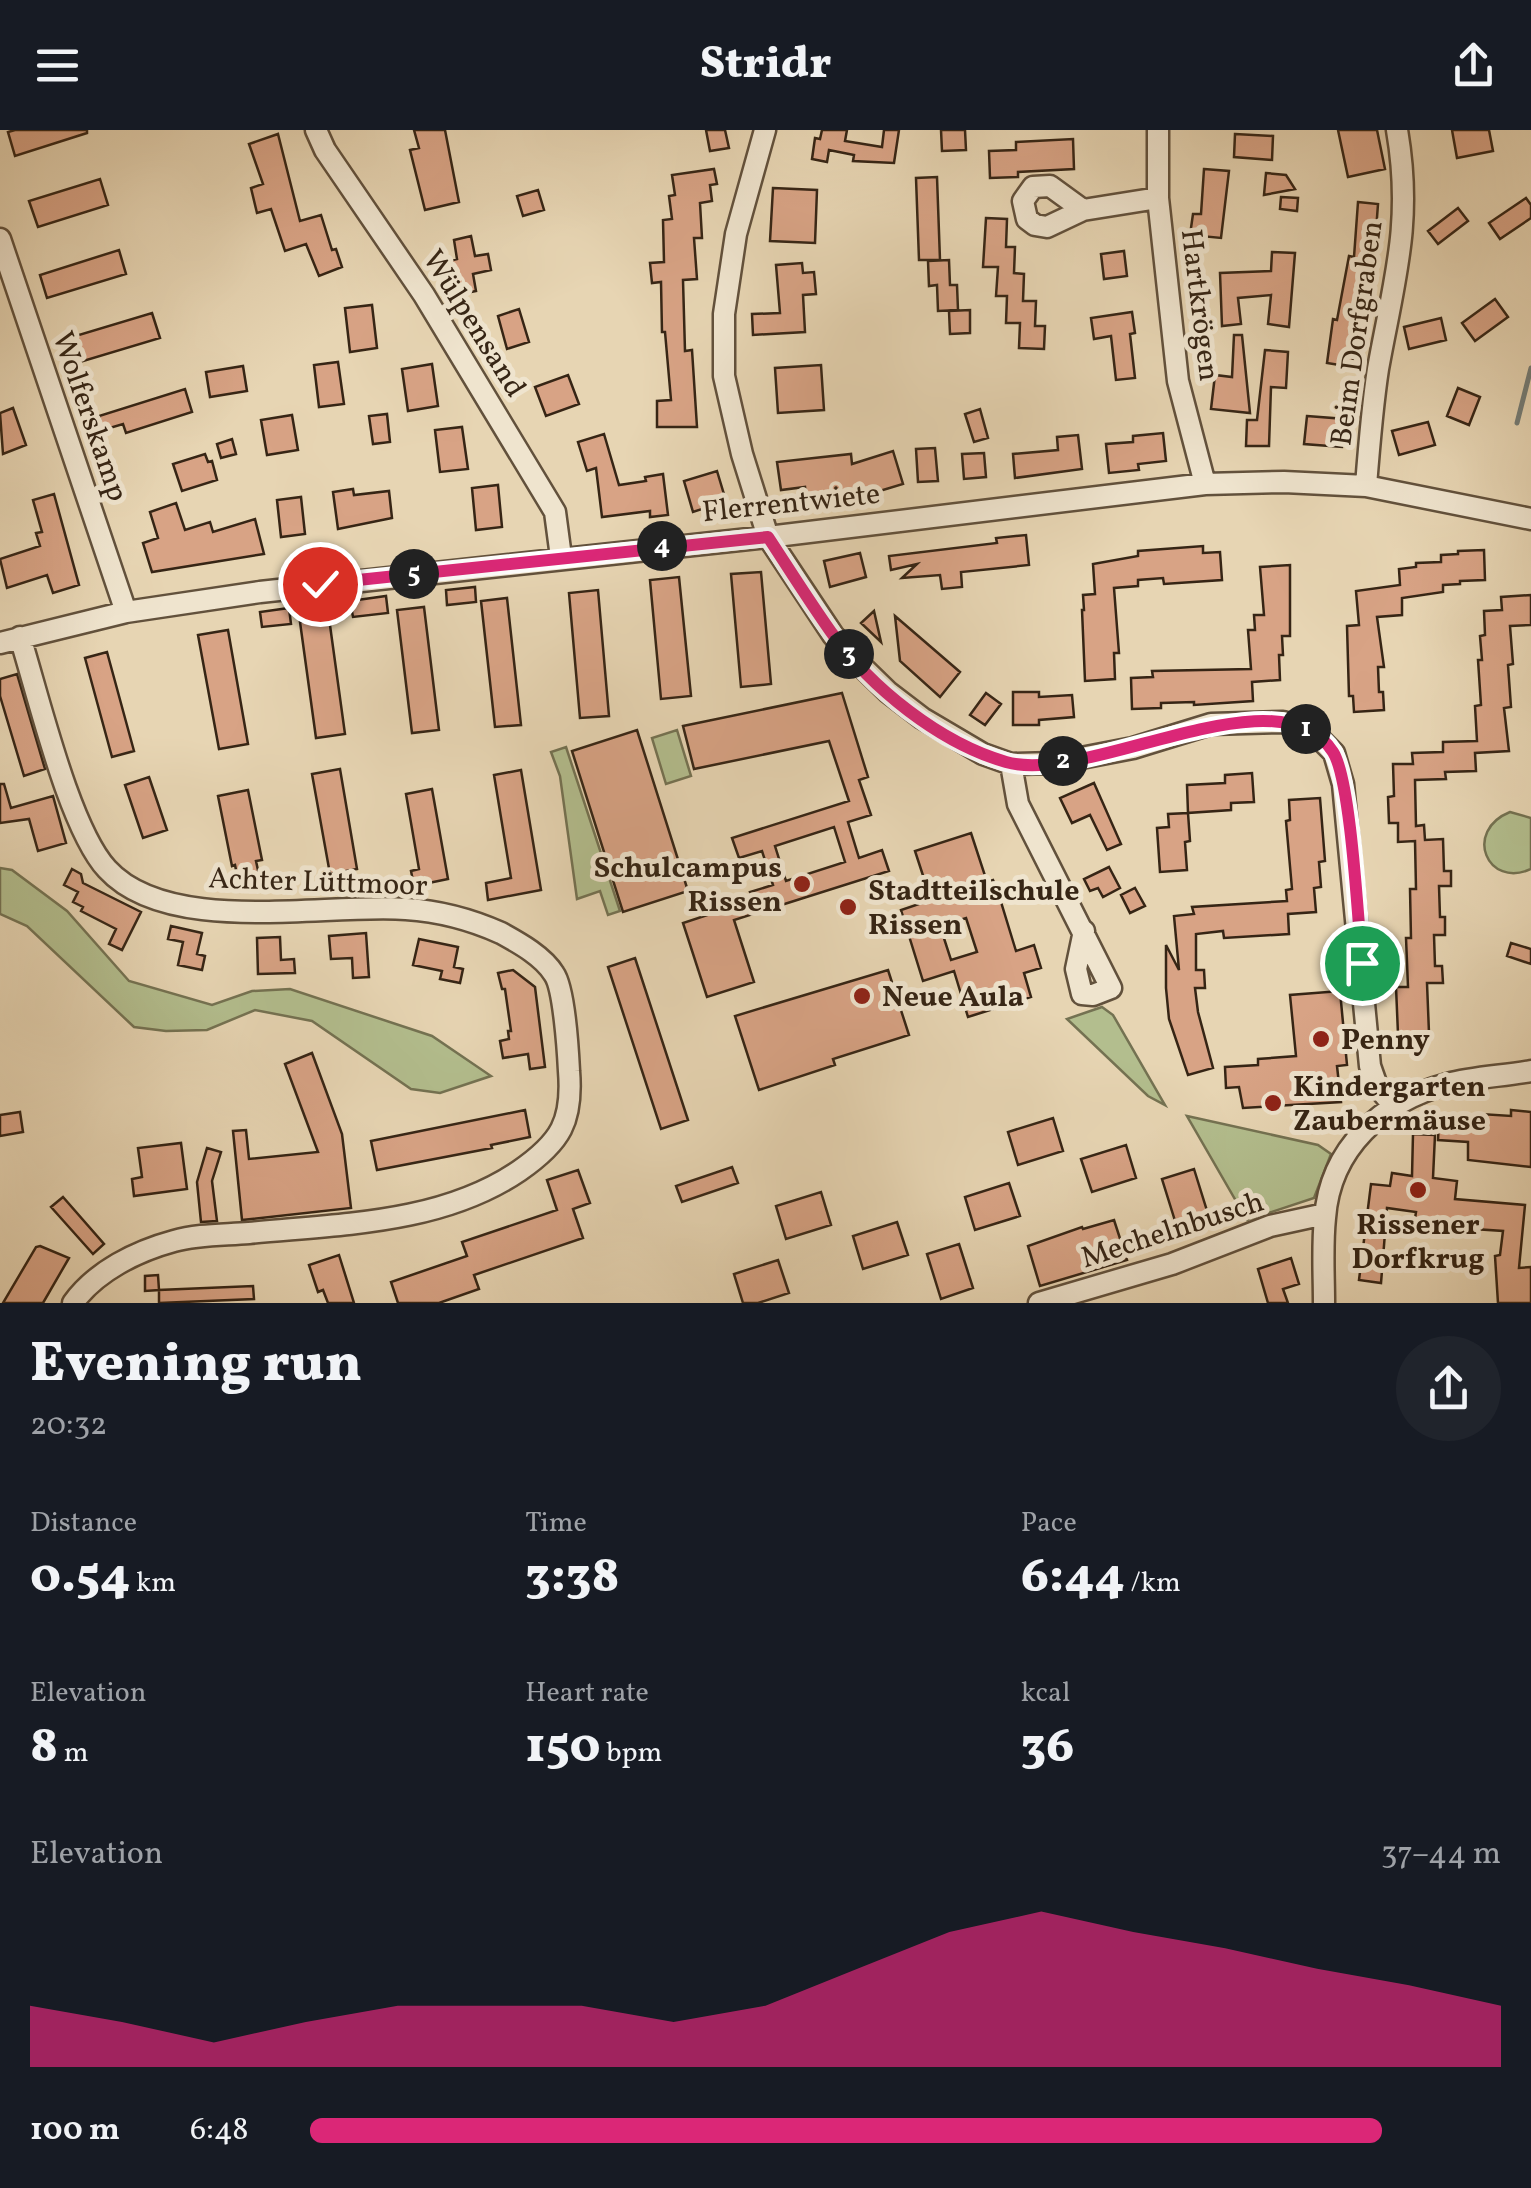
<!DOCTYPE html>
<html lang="en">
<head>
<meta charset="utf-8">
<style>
	body { margin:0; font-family:Vollkorn,serif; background:#20242c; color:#f1f3f6; height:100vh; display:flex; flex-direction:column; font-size:38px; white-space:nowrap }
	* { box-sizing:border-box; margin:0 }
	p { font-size:32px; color:#9ea1a6 }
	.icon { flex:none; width:55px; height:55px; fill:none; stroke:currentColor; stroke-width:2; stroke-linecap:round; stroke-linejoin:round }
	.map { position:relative; height:1173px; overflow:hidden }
	.details { display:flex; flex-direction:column; background:#171b24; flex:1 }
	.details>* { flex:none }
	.pin { position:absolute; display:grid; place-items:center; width:85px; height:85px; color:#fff; margin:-42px; border:5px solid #fff; border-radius:50%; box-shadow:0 2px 10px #0007 }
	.km { position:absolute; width:50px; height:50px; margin:-25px; border-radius:50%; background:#222; color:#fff; font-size:28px; line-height:50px; text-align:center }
	.round { display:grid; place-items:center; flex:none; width:105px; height:105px; border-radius:52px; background:#20242c }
	.summary { display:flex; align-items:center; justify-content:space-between; height:170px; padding:0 30px }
	h1 { font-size:55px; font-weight:800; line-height:75px }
	.stats { display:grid; grid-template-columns:repeat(3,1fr); gap:15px; height:170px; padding:10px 30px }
	.stats div { display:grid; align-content:center }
	.stats b { font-size:50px; font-weight:800 }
	.stats small { font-size:28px; font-weight:400 }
	.stats p { font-size:28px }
	.chart { height:280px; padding:20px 30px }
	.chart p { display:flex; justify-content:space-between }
	.chart svg { width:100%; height:180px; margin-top:10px; fill:#db2777; opacity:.7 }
	ul { padding:0 30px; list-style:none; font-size:32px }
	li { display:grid; grid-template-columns:160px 120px 1fr; align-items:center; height:75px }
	li i { height:25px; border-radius:12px; background:#db2777 }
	header { display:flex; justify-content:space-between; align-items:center; height:130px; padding:0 30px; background:#171b24; font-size:45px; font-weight:800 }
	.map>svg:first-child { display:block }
	.green { fill:#b3be8e; stroke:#747252; stroke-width:2.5 }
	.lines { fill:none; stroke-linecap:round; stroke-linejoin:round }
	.stream { stroke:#737c77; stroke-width:5 }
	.building { fill:#d8a385; stroke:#362515; stroke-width:2.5; fill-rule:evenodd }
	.minor-casing { stroke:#62513c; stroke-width:25 }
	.minor { stroke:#efe4ce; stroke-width:20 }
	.route-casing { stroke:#fff; stroke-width:20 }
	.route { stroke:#db2777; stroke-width:12 }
	.poi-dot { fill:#8f2418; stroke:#efe4ce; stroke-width:4 }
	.labels { text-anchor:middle; stroke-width:10; stroke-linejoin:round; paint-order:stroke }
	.street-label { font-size:30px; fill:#362515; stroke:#efe4ce }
	.poi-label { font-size:30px; font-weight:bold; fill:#362515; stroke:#efe4ce; text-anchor:start }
</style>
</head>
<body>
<header><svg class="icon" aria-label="menu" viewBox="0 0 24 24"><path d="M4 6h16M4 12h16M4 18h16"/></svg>Stridr<svg class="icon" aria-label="share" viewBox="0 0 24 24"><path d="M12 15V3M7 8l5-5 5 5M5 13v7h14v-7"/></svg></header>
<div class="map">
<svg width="1531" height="1173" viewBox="0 0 1531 1173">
	<rect width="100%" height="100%" fill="#e7d5b3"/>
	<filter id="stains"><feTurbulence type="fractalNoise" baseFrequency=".002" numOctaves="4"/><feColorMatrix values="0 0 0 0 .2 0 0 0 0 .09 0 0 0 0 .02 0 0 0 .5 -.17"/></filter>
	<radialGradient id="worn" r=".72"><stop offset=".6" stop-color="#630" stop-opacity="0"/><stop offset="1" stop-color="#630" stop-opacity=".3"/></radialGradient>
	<path class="green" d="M677,600L691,646L666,654L652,608Z
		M566,617L620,781L608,785L600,761L577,769L560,646L551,622Z
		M1510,682L1531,688V739C1487,759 1463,701 1510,682Z
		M0,738L12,740L67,781L129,851L212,875L252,861L290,859L432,906L491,946L440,963L411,959L312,891L255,880L207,900L166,901L134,897L27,796L0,784Z
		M1102,877L1113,885L1165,975L1148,966L1067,889Z
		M1187,986L1318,1015L1331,1024L1314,1068L1247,1090Z"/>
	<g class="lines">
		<path class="stream" d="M1517,293L1531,238"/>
	</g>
	<path class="building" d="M15,0H87V3L15,26L8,2Z
		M414,0H445L459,72L425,80L410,20L419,18Z
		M706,0H725L729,18L710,21Z
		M822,0H847L845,11L882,17L884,0H899L894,33L853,31L854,25L829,20L827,32L812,29L815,8L820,9Z
		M941,0H965L966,20L942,21Z
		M1338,0H1377L1385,39L1348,47Z
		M1452,0H1489L1493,21L1457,28Z
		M278,4L300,91L321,85L332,120L336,119L342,137L319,146L306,114L285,121L271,79L257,83L251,58L263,54L249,14Z
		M1235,4L1273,6L1272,30L1234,27Z
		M1073,9L1074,39L1018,42V47L990,48L989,21L1016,20V12Z
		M714,39L717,54L710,55L712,71L700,73L702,108H694L697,149L683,150L685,221L692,220L697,297H657V271L671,270L665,202H662L661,152L652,153L650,133L664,132L663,90L672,89L669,66L675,65L672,45Z
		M1204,39L1229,41L1221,108L1190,105L1193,84H1201Z
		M1266,43L1286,45L1295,59L1264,65Z
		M937,47L940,130H919L916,48Z
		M100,49L108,75L38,97L29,71Z
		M773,58L817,60L815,113L770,111Z
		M538,60L544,80L523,86L517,66Z
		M1281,67L1298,68L1297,81L1280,79Z
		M1526,68L1531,75V88L1500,109L1489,93Z
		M1358,72L1378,74L1375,114H1372L1356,193L1352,237L1327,233L1333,189L1337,190L1349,126L1354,127Z
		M1458,78L1468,91L1438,114L1428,101Z
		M986,88L1007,89L1006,117H1015L1014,143L1024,144L1023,171H1036L1035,196H1045L1044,219L1019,218L1020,193H1006L1007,166H996L998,137H983Z
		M471,106L475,126L488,124L491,140L473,144L476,161L456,165L449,131L457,129L454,110Z
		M119,120L126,144L47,168L40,145Z
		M1124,121L1127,146L1104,149L1101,124Z
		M1272,122L1295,123L1289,197L1268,194L1271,165L1238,168L1241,194L1222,196L1220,143L1271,141Z
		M949,130L950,155H957L958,180L938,181L937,155L929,156L928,131Z
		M802,133L803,143L814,142L816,164L803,165L805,202L753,205L752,184L780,183L776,135Z
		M1495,169L1508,187L1475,211L1462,193Z
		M372,175L377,218L350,222L345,178Z
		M519,179L529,212L507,219L498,186Z
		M970,180V203L950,204L949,181Z
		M1132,182L1135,203L1130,204L1135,248L1116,250L1111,206L1094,209L1091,188Z
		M152,183L160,208L80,232L72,207Z
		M1441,188L1446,210L1409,219L1404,197Z
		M1234,205H1242L1250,283L1211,279L1215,245L1232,247Z
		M1265,220L1288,222L1286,258L1271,257L1269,316H1246L1247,290H1257Z
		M338,232L344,274L319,277L314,235Z
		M432,234L438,276L408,281L402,239Z
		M821,235L824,280L778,283L775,238Z
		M243,236L247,261L210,267L206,242Z
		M568,245L579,274L546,286L535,257Z
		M1458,258L1480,267L1469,295L1447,286Z
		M185,259L192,282L126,303L123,294L103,300L99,286Z
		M13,278L26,315L3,324L0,283Z
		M980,279L988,308L974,312L965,284Z
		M387,284L390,312L373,314L369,286Z
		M292,285L298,320L267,325L261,290Z
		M1307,286L1345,289L1342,317L1304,314Z
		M1428,292L1435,315L1399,325L1392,301Z
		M462,297L468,339L440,342L435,300Z
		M1163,303L1166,331L1138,334L1139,340L1109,343L1106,314L1133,312V306Z
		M604,304L619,355L646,351L645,347L663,344L668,385L650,387V381L602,387L596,338L587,341L578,312Z
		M1078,305L1082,339L1015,348L1013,324L1058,320L1057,307Z
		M232,309L236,324L221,328L217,314Z
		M935,318L938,351L918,352L916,319Z
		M893,321L903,354L873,363L807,374L805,357L781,360L777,332L851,324L852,334Z
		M984,323L986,347L964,349L962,324Z
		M205,324L208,332L212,331L217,350L182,361L173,334Z
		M717,341L726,371L693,382L684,351Z
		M498,355L502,397L476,400L472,358Z
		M353,359L354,365L389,361L392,388L338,399L333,362Z
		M54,364L79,455L53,463L47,445L7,458L0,429L40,416L36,403L42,402L33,370Z
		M301,367L305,404L281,407L277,370Z
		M176,373L185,400L210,392L213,402L255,389L264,424L152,442L143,413L158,408L150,382Z
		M1026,405L1029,435L961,442L962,457L942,459L940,445L902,448L917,434L891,440L889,426L997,413L996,408Z
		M1203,416V423L1220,422L1222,450L1164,454L1163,448L1138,450V456L1114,458L1119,523H1114L1115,549L1085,551L1082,480H1084L1083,465L1095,464L1093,434L1138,426V421Z
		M1484,420L1485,450L1460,451V454L1443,455V462L1402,468V485L1377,487L1384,537H1378L1379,562H1383L1384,580L1354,582L1353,566H1349L1347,496L1359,495L1356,461L1400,455L1399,439L1416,437V433L1441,432V425L1458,424V421Z
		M860,423L866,447L830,457L824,431Z
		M1290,435V506H1282L1283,525H1279L1280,550L1252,552L1253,571L1194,575V572L1161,573V578L1132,579L1131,548L1153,547L1152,541L1251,539L1248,500H1255L1254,485H1264L1260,437Z
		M761,442L771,554L741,557L731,444Z
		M679,447L691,566L661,569L650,450Z
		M475,457L476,472L447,475L446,460Z
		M598,460L609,586L580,588L569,463Z
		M1531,465V495L1510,496L1513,534L1508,535L1511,577L1504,578L1509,621L1475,623L1476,641L1445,642L1446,649L1415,650L1416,696L1424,695L1425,710L1443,709L1444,741H1451V756H1439L1440,787H1445V805H1434L1435,836H1442L1443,853H1427L1429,903L1398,904L1396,857H1408L1406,808H1411L1410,759H1416L1415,711L1398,712V693H1389L1388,667L1394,666L1393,634H1413L1412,623L1443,622V612L1477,611L1475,576L1481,575L1478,530H1482L1480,506L1485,505L1484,481L1502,480L1501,467Z
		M386,466L388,483L353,487L350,471Z
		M507,468L521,595L495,597L481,471Z
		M424,477L439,600L412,603L397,480Z
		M289,478L291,494L262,497L260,482Z
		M874,481L881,512L861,493Z
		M895,486L960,542L940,567L900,531Z
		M329,488L345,604L316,608L300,492Z
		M228,500L248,614L219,619L198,505Z
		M107,522L134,621L112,627L85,528Z
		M17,544L45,639L24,646L0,566V549Z
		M1013,562H1039V567L1072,565L1074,587L1039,590V595H1013Z
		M842,563L868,647L859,650L871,685L848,692L859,728L882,720L889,741L734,790L754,852L707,867L683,793L753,770L750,762L773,755L762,721L739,728L732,708L849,671L829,611L694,639L683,596ZM834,697L845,732L786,751L775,716Z
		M986,563L1001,574L985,595L970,585Z
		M637,600L688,761L623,782L572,621Z
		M340,639L357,739L330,744L312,644Z
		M521,640L541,760L488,770L486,753L511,748L494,645Z
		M1252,643L1254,672L1231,673V680L1188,683L1190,711L1185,712L1187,740L1160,742L1157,698L1169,697L1168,684L1188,683L1187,655L1225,653V645Z
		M149,647L167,700L143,708L125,655Z
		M1094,653L1121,714L1107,720L1090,685L1072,693L1060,668Z
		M0,654H4L11,678L53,666L66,713L38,721L29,689L0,693Z
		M432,659L448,749L414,756L411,741L419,739L406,664Z
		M248,660L262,730L256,731L259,745L238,750L235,735L232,736L218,666Z
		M1320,668L1325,731L1319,732L1321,757L1314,758L1316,782L1288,784L1289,804L1224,808L1223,801L1196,804V840H1204L1205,858H1195L1198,882L1213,938L1188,945L1169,889L1166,858V815L1179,840L1174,786L1194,784L1192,777L1287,771L1286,760L1292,759L1286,691L1290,690L1289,670Z
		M971,703L987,752L993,750L997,759L1016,821L1034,815L1041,838L1024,843L1031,867L968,887L954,841L923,851L901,780L931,770L915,721ZM966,788L977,822L951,830L940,796Z
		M1109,737L1120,758L1103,767L1098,758L1090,761L1084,749Z
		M72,739L81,744L83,753L141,782L122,820L109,814L116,799L81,781L83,777L73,772L78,762L64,755Z
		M1135,758L1145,776L1130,783L1121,765Z
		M171,796L202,803L197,824L205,826L202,840L178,835L183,812L168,809Z
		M366,803L369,847L353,848L352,828L331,829L329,806Z
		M280,807L281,830L294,829L295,843L258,844L257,808Z
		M419,809L458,817L454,837L463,839L460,853L440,849L442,841L413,835Z
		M1511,813L1531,819V834L1507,826Z
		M635,828L688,990L661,999L608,837Z
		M513,840L535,857L545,937L530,939L528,924L503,928L500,911L509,909L508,901H511L505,859H502L498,843Z
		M888,840L909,905L833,929L835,935L759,960L735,886Z
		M1340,861L1347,935L1337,936L1341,972L1243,978L1239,957L1226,958L1225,937L1258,935V929L1296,926L1290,865Z
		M312,923L342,1004L351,1078L242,1090L233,1001L246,1000L249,1029L318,1022L285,934Z
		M525,980L530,1007L491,1015L492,1018L377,1040L371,1011Z
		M1511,980L1531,982V1037L1468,1030V1012L1438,1010L1439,992L1454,993L1455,988L1481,989V984L1511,986Z
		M20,982L23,1002L0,1006V985Z
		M1053,988L1063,1021L1018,1035L1008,1002Z
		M1413,1004L1435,1005L1433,1048L1457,1051L1455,1069L1525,1075L1519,1138L1531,1137V1173H1498L1495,1126L1500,1125L1503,1101L1414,1095L1416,1082L1387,1078L1381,1153L1359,1150L1371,1054L1390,1056L1392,1043L1412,1046Z
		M181,1013L187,1059L134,1066L132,1049L142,1047L138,1018Z
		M1126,1015L1136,1048L1092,1062L1081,1029Z
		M207,1018L221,1022L212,1051L217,1091L201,1092L197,1052Z
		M732,1037L738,1053L682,1072L676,1056Z
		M1194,1039L1208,1084L1176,1094L1162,1049Z
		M578,1040L590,1073L573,1079L583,1108L474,1145L479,1159L439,1173H398L391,1152L467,1126L462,1112L557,1080L547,1050Z
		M1009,1053L1020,1086L975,1100L965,1067Z
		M821,1062L831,1095L786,1109L776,1076Z
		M63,1067L104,1114L93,1124L51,1077Z
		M1114,1090L1127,1130L1040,1156L1028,1116L1082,1097L1083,1099Z
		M897,1092L908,1125L863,1139L853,1106Z
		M959,1114L973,1158L941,1169L927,1124Z
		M40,1116L69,1128L43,1173H3L36,1117Z
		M339,1125L354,1173H328L323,1160L318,1162L309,1135Z
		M1291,1128L1299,1154L1283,1159L1288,1173H1268L1258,1139Z
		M778,1130L789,1163L758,1173H743L734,1144Z
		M158,1145L159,1160L145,1161V1146Z
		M253,1156L254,1169L159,1173V1160Z"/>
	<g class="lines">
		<defs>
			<path id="minor" d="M316,0L325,20L424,165L555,382L561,427
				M765,0L736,104L724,184V246L742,324L768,407L833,505L851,526L888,562L922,588L983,624L1011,634L1055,633L1133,618L1211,594L1283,592L1311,600L1334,623L1343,654L1370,936L1377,956L1393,975
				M1158,0V68L1178,251L1205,354
				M1083,80L1050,56L1033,57L1023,71L1027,89L1035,95L1047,97L1083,80L1158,68
				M0,109L126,482
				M1366,356C1369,317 1372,278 1378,239C1394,150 1413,93 1397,0
				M20,507C38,564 69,698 107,739C168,806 322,773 406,779C438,781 472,790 501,803C519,813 543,826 554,844C564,858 568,921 569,941C573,991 561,1012 519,1041C441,1094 340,1094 249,1103C225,1105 198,1104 174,1111C137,1121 96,1141 73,1173
				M0,513L126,482L260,462L768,407L1205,354L1284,352L1366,356L1531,389
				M1011,634L1018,674L1111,858L1093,865L1082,864L1076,839L1084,801
				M1039,1173L1172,1134L1270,1096L1325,1084
				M1324,1173C1324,1145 1322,1116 1325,1088C1330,1018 1383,971 1447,954C1474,947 1503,946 1531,941"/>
		</defs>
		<use href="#minor" class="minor-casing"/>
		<use href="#minor" class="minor"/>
	</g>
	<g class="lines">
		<defs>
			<path id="route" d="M320,454L768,407C789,439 809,471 831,502C871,558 940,613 1006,632C1088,656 1278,537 1333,622C1351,650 1358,792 1362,833"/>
		</defs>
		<use href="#route" class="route-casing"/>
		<use href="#route" class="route"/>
	</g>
	<g class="poi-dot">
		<circle cx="802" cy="754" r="10"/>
		<circle cx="848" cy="777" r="10"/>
		<circle cx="862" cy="866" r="10"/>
		<circle cx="1321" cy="909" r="10"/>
		<circle cx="1273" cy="973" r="10"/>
		<circle cx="1418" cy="1060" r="10"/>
	</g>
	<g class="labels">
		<g class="street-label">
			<text transform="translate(1201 175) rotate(83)" y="10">Hartkrögen</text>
			<text transform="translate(475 193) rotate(58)" y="10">Wülpensand</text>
			<text transform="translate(1356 203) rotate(-82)" y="10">Beim Dorfgraben</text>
			<text transform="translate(91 286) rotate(71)" y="10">Wolferskamp</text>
			<text transform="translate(791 372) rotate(-6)" y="10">Flerrentwiete</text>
			<text transform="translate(318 751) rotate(2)" y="10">Achter Lüttmoor</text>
			<text transform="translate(1172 1099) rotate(-18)" y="10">Mechelnbusch</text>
		</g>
		<g class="poi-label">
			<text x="782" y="747" text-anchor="end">Schulcampus<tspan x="782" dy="34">Rissen</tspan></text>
			<text x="868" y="770">Stadtteilschule<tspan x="868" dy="34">Rissen</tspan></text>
			<text x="882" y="876">Neue Aula</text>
			<text x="1341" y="919">Penny</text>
			<text x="1293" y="966">Kindergarten<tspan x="1293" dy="34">Zaubermäuse</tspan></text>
			<text x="1418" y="1104" text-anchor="middle">Rissener<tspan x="1418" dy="34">Dorfkrug</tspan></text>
		</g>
	</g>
	<rect width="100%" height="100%" filter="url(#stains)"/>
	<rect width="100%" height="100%" fill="url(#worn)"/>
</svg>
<div class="pin" style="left:1362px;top:833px;background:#1e9e55"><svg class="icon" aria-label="arrive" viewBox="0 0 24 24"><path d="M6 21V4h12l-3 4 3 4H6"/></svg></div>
<div class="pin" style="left:320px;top:454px;background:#d93025"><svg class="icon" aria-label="check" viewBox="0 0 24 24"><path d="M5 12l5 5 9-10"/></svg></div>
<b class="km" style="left:1306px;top:599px">1</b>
<b class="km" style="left:1063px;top:631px">2</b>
<b class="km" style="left:849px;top:524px">3</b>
<b class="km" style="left:662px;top:416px">4</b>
<b class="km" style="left:414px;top:444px">5</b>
</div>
<section class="details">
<div class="summary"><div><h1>Evening run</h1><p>20:32</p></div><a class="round"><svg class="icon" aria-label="share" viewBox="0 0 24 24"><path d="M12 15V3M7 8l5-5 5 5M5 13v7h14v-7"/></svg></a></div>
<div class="stats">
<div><p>Distance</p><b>0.54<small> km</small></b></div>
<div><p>Time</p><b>3:38</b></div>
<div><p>Pace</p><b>6:44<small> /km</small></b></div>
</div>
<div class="stats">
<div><p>Elevation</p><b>8<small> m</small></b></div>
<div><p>Heart rate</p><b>150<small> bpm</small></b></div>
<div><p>kcal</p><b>36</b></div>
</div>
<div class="chart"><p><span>Elevation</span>37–44 m</p>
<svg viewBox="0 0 160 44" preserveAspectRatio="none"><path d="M0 44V29L10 33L20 38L30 33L40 29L50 29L60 29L70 33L80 29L90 20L100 11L110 6L120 11L130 15L140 20L150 24L160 29V44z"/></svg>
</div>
<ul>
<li><b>100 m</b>6:48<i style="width:90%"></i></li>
</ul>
</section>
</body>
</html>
